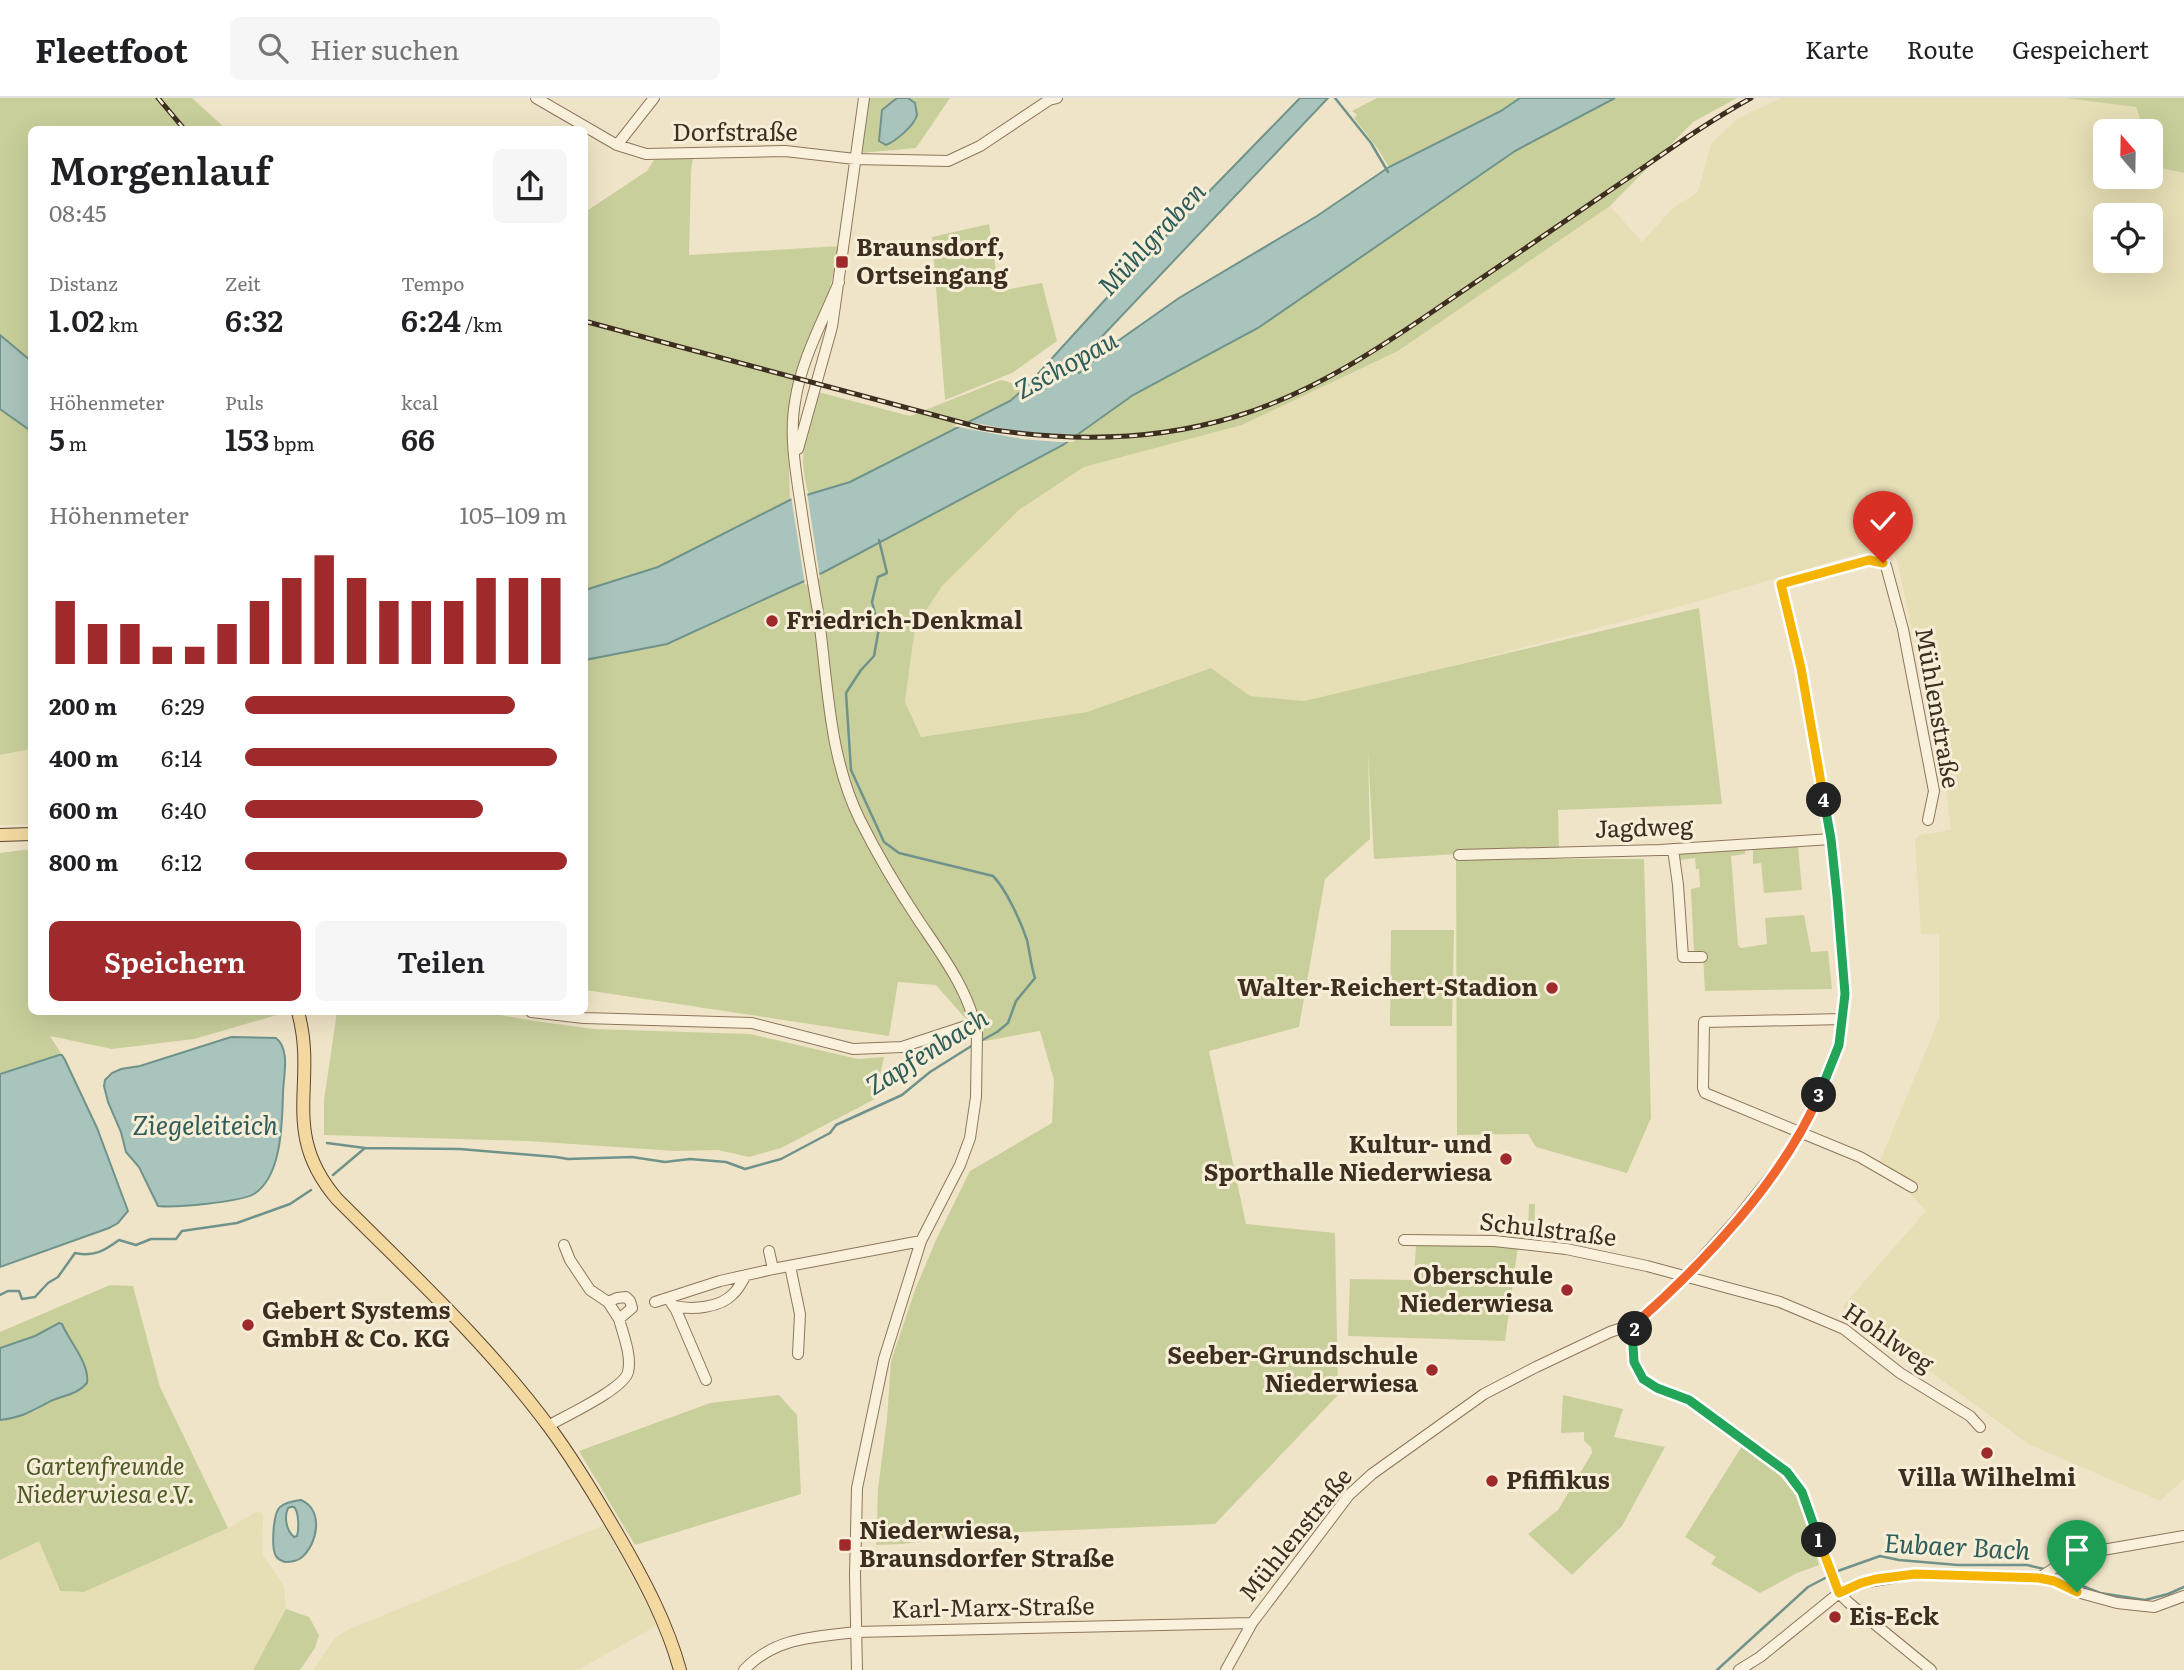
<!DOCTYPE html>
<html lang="de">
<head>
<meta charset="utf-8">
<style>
	body { margin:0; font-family:Literata,serif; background:#f6f6f6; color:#202124; height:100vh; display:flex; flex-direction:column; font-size:26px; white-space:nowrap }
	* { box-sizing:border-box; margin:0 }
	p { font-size:23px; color:#757577 }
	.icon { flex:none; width:38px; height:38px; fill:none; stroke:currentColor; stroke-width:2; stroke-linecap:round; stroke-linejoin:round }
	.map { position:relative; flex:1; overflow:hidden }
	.panel { position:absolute; left:28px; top:28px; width:560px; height:889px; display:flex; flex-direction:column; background:#fff; border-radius:10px; box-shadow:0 7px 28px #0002 }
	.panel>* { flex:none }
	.needle { width:46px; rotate:340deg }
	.controls { position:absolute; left:2093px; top:21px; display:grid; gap:14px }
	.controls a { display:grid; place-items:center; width:70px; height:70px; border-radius:10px; background:#fff; box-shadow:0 7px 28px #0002; font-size:35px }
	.pin { position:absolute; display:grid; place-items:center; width:60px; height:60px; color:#fff; margin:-72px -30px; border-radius:50% 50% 50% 0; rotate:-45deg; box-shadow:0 0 7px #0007 }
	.pin .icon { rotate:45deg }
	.km { position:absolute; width:35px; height:35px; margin:-18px; border-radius:50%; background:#222; color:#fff; font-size:19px; line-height:35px; text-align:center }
	.round { display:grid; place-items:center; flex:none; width:74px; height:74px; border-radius:10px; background:#f6f6f6 }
	.head { display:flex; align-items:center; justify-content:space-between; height:119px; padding:0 21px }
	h1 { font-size:38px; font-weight:600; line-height:52px }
	.metrics { display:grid; grid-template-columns:repeat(3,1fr); gap:10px; height:119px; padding:7px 21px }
	.metrics div { display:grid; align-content:center }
	.metrics b { font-size:30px; font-weight:600 }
	.metrics small { font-size:19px; font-weight:400 }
	.metrics p { font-size:19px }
	.chart { height:196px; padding:14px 21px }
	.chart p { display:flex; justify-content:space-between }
	.chart svg { width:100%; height:126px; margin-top:7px; stroke:#9e2a2b; stroke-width:6 }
	.primary-button { display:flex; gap:14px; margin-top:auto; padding:14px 21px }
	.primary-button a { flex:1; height:80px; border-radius:10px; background:#9e2a2b; color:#fff; font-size:28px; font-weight:600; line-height:80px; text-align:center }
	.primary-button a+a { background:#f6f6f6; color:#202124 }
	ul { padding:0 21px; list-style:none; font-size:23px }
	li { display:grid; grid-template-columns:112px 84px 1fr; align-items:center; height:52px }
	li i { height:18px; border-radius:9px; background:#9e2a2b }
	header { display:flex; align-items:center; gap:42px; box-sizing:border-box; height:98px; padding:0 35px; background:#fff; border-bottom:2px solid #e0e0e0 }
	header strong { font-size:33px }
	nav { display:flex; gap:38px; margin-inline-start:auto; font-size:24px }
	.search { width:490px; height:63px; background:#f6f6f6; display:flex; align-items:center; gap:18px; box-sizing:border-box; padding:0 24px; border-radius:10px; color:#757577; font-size:26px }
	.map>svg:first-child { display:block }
	.farmland { fill:#e6deb5; fill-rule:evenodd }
	.green { fill:#c9cf9b }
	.water { fill:#a9c4bc; stroke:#6f938a; stroke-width:2; fill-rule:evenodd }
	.pier { fill:#f0e4c8 }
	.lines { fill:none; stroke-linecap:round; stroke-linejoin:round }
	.stream { stroke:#6f938a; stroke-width:2.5 }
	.minor-casing { stroke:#8d765c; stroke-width:12 }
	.major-casing { stroke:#5b4430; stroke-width:14 }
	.minor { stroke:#faf1dc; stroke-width:10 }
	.major { stroke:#f3d9a0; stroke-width:12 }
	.rail-casing { stroke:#3d2e20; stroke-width:5 }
	.rail { stroke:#f7eed8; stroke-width:2.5; stroke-dasharray:8; stroke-linecap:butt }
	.split-1-casing { stroke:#fff; stroke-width:14 }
	.split-2-casing { stroke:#fff; stroke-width:14 }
	.split-3-casing { stroke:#fff; stroke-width:14 }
	.split-4-casing { stroke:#fff; stroke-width:14 }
	.split-5-casing { stroke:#fff; stroke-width:14 }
	.split-1 { stroke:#f5b400; stroke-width:9 }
	.split-2 { stroke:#22a559; stroke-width:9 }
	.split-3 { stroke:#f0652b; stroke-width:9 }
	.split-4 { stroke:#22a559; stroke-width:9 }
	.split-5 { stroke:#f5b400; stroke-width:9 }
	.poi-dot { fill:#9e2a2b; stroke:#f7eed8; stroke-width:2.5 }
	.labels { text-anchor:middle; stroke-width:6; stroke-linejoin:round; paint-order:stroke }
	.street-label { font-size:24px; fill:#3d2e20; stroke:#f7eed8 }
	.poi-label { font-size:24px; font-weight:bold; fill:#3d2e20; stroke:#f7eed8; text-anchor:start }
	.park-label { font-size:24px; font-style:italic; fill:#4d5a26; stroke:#f7eed8 }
	.water-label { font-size:26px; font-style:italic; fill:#2f5d5a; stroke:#f7eed8 }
</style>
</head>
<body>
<header>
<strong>Fleetfoot</strong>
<div class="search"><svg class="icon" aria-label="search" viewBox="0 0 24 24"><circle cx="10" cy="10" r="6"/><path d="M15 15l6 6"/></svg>Hier suchen</div>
<nav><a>Karte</a><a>Route</a><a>Gespeichert</a></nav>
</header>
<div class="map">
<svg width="2184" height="1572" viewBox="0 0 2184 1572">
	<rect width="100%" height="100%" fill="#f0e4c8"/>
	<path class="farmland" d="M1781,0H2065L2136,9L2144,33H2105V79H2151V53L2156,69L2184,75V1381L2160,1403L2030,1347L1842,1209L1926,1113L1880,1063L1939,921V836H1921L1915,742L1920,737L1951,732L1947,698L1898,466L1891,446L1696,504L1426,575L1304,603L1250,598L1210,570L1087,614L921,639L905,604L915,529L942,488L1019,412L1084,369L1242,327L1398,253L1610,108L1642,144L1673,110L1698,94L1711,46L1737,21ZM2105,117H2151V163H2105Z
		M31,651V726L0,727V657Z
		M258,1413L263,1416L262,1456L284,1488L286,1511L253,1572H0V1462L39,1442L59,1493L84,1494L228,1430Z
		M604,1427L658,1527L578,1572H313L335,1540L347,1532Z"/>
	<path class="green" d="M0,0H192L226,31L32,32L31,263L0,237Z
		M869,0H950L916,50L861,55L866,8Z
		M1377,0H1520L1501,13L1389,69L1378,51L1354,20L1357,17L1352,13Z
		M1615,0H1737L1693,24L1610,108L1398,253L1242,327L1084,369L1019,412L942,488L915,529L905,604L921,639L1087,614L1211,570L1250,598L1304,603L1699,510L1722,706L1558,712L1559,750L1374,761L1368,654L1370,741L1325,781L1299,929L1209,953L1246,1126L1335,1135L1338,1297L1215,1426L976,1436L902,1446L876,1447L878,1391L887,1321L891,1263L915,1192L936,1142L970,1073L1052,1025L1054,982L1040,933L985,943L936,887L898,884L889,938L585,892L584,562L667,546L802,485L1063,347L1133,297L1258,230L1515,53Z
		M2065,0H2184V75L2156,69L2151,53V33H2144L2136,9Z
		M693,59L691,73L689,157L840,148L829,194L788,337L790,402L658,469L585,492V114L647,73L654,62Z
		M989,126L999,193L1042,185L1057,243L1012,275L945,302L932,139Z
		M1001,282L1026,289L1010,303L850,384L809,397C796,355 807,334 818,294L910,318Z
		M0,311L32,333L31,651L0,657Z
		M1798,748L1802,792L1764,795L1761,765L1753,766V751Z
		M31,751L32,914L284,915L194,941L112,951L50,938L62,957L0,976V755Z
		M1745,751V756L1731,758L1738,847L1741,850L1767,846L1765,820L1804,817L1811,854L1828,853L1832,891L1705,893L1703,857L1694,855L1691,793V791L1700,789L1699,771H1696L1695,760L1680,762L1682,786L1677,754Z
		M1456,761H1644L1651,1020L1627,1075L1536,1049L1528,1036L1457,1037Z
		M1391,832H1454L1452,928H1390Z
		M337,914H485L528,922L593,931L750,936L858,961L884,959L875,1001L781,1050L749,1059L718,1052L675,1053L528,1043L324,1037V1002Z
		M1529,1106H1535L1534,1140H1508V1131H1528Z
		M1416,1146L1483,1147L1518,1149L1505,1243L1348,1238L1350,1181L1414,1182Z
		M110,1187L133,1188L160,1289L228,1430L84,1494L60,1493L39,1443L0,1462V1322L35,1313L48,1304L77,1294L85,1273L61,1226L58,1225L35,1238L0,1250V1234Z
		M779,1297L797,1317L801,1396L635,1447L579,1353L710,1305Z
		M1563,1297L1623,1311L1614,1339L1665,1349L1622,1428L1572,1477L1528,1436L1558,1412L1592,1355L1591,1349L1584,1343V1334L1561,1335Z
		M1742,1348L1777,1374L1800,1402L1819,1467L1797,1475L1760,1495L1711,1466L1716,1459L1685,1439Z
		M286,1511L309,1519L319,1537L315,1550L300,1572H253Z"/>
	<path class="water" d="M897,0H908L915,5C915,6 917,16 917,17C914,28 896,43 886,47L879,43L882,12Z
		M1300,0H1328L1074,268L1079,275L1115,245L1179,200L1317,118L1389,69L1501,13L1520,0H1615L1515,53L1258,230L1133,297L1063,347L824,474L667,546L585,562V492L658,469L790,402L850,384L1010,303L1026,289L1123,182Z
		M0,237L31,263V333L0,311Z
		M231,939L276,940C291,952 283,979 283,996C282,1025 282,1078 254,1096C240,1104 175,1110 158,1108L139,1069L126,1054L121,1034L108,1004L104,988L105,982L112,975L121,971L140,968Z
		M59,957H62L65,962L97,1030L128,1113L118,1125L109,1130L0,1169V976Z
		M59,1225L62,1226C69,1243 90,1266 87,1285C76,1298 61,1297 47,1305C30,1314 20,1320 0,1322V1250L35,1238Z
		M301,1402C324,1412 318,1446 301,1460C297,1463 290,1464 285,1464C281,1462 278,1462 276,1458C271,1450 273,1415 280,1409C286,1404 294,1403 301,1402ZM291,1409H294C299,1414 299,1431 297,1438L294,1439C286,1432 284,1419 288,1410Z"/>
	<path class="pier" d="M964,323L1024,334L1083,337L1073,344H1059L1022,341L953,328Z
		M807,394L820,480L805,487L791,398Z"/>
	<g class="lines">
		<path class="stream" d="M1335,0L1371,45L1388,74
			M879,442L887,475L878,479L872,504L879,530L874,558L861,572L846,595L851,672L884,744L899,755L993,778C1006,791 1021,824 1027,842C1030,855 1031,868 1035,880L1016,903L1008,925L997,934L979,944
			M327,1045L365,1050
			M333,1077L365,1050L460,1051L556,1059L568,1061L632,1059L665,1064L690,1061L726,1064L745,1071L781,1061L830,1035L836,1027L902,997L930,974L973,947
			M0,1197L8,1193H19L22,1201L35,1199L48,1185L58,1179L75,1155C94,1159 104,1153 119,1142L136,1147L151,1141H176L182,1133L237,1125L290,1106L311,1092
			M2054,1473L2080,1487L2100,1495L2145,1502L2168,1496L2184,1489
			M1835,1474L1880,1458L1899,1462L1958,1467H2027L2044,1471
			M1717,1572L1808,1489L1829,1478"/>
		<defs>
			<path id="minor" d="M536,0L617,47L646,56L785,53L855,61L948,63L980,48L1049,2L1057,0
				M617,47L654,0
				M839,184C823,223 801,262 795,304C789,338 796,375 801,409C806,444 812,479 818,514C828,584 828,657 860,722C877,756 897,790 919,823C942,857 969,893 977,935L976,999L970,1040L960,1067L921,1143L884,1261L857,1390L855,1477L857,1572
				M798,351L832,229L864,0
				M1673,751L1678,787L1683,859H1702
				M1459,757L1660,752L1831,741
				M531,914L584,920L752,925L853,951L902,949L975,925
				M1843,921L1704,924L1703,990L1705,995L1860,1059L1912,1089
				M1404,1142L1494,1143L1566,1151L1647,1168L1780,1204L1844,1231L1900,1275L1970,1318L1980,1329
				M564,1147L570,1162L590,1192L608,1204L619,1221
				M769,1153L773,1171
				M790,1168L800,1216L798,1256
				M668,1200L676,1212L706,1282
				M655,1204L720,1183L773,1171L921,1143
				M674,1208C692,1212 720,1210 733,1196C739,1191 742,1183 746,1177
				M1636,1225L1633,1248L1635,1264L1643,1281L1657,1290L1689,1302L1787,1374L1802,1394L1839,1495L1849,1505L1931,1572
				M548,1328C565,1318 624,1291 628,1274C632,1258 623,1236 619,1221L632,1210L630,1203L626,1199L617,1200L608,1204
				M2039,1480L2054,1483L2077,1494L2117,1505L2154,1509L2184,1498
				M744,1572C775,1539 814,1539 856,1534L1252,1525
				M1226,1572L1252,1525L1349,1397L1372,1376L1484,1296L1536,1269L1610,1234L1636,1225L1675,1190L1736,1122L1786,1059L1814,1010L1839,947L1845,896L1831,741L1801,570L1781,486L1869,462L1880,463L1886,468L1903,531L1934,693L1928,722
				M1739,1572L1760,1559L1839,1495L1862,1485L1915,1476L2039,1480L2059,1467L2091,1454L2184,1438"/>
			<path id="major" d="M0,737L32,736
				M298,914C318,986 279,1033 337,1101C410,1174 488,1246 550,1330C576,1365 599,1404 621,1442C645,1484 667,1525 680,1572"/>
		</defs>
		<use href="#minor" class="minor-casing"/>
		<use href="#major" class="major-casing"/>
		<use href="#minor" class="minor"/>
		<use href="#major" class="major"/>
		<defs>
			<path id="rail" d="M158,0L185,32
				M584,223L982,330C1067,344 1151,344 1234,319C1314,295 1383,248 1451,201C1511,160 1571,119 1631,78C1670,51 1709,23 1751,0"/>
		</defs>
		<use href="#rail" class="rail-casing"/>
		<use href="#rail" class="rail"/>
	</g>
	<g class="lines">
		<defs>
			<path id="split-1" d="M1819,1442L1839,1495L1861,1485L1876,1481L1915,1476L2039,1480L2054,1483L2077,1494"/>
			<path id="split-2" d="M1635,1231L1633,1248L1634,1264L1643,1281L1657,1290L1689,1302L1787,1374L1802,1394L1819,1442"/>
			<path id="split-3" d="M1635,1231L1636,1225C1703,1166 1784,1080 1819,997"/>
			<path id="split-4" d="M1819,997L1839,947L1845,896L1837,798L1831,741L1824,702"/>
			<path id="split-5" d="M1824,702L1801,570L1781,486L1869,462L1883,465"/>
		</defs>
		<use href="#split-1" class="split-1-casing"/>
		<use href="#split-2" class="split-2-casing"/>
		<use href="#split-3" class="split-3-casing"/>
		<use href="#split-4" class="split-4-casing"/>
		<use href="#split-5" class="split-5-casing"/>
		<use href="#split-1" class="split-1"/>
		<use href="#split-2" class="split-2"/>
		<use href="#split-3" class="split-3"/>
		<use href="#split-4" class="split-4"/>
		<use href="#split-5" class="split-5"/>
	</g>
	<g class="poi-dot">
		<rect x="835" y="157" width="14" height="14" rx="3.5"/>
		<circle cx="772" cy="523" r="7"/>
		<circle cx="1552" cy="890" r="7"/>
		<circle cx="1506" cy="1061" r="7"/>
		<circle cx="1567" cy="1192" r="7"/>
		<circle cx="248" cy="1227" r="7"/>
		<circle cx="1432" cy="1272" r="7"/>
		<circle cx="1987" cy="1355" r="7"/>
		<circle cx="1492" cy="1383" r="7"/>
		<rect x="838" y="1440" width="14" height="14" rx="3.5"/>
		<circle cx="1835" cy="1519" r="7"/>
	</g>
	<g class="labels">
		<g class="street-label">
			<text x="735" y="43">Dorfstraße</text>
			<text transform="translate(1937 610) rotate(80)" y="8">Mühlenstraße</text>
			<text transform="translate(1644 730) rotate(-2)" y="8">Jagdweg</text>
			<text transform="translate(1548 1132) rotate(7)" y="8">Schulstraße</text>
			<text transform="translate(1888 1240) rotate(34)" y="8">Hohlweg</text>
			<text transform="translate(1296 1437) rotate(-51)" y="8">Mühlenstraße</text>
			<text transform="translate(993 1510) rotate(-1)" y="8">Karl-Marx-Straße</text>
		</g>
		<g class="poi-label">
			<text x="856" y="158">Braunsdorf,<tspan x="856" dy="28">Ortseingang</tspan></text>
			<text x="786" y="531">Friedrich-Denkmal</text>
			<text x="1538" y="898" text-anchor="end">Walter-Reichert-Stadion</text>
			<text x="1492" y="1055" text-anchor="end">Kultur- und<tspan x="1492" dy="28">Sporthalle Niederwiesa</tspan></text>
			<text x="1553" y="1186" text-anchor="end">Oberschule<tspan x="1553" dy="28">Niederwiesa</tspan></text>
			<text x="262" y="1221">Gebert Systems<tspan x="262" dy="28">GmbH &amp; Co. KG</tspan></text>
			<text x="1418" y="1266" text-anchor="end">Seeber-Grundschule<tspan x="1418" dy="28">Niederwiesa</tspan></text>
			<text x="1987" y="1388" text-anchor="middle">Villa Wilhelmi</text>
			<text x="1506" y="1391">Pfiffikus</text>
			<text x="859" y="1441">Niederwiesa,<tspan x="859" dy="28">Braunsdorfer Straße</tspan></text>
			<text x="1849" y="1527">Eis-Eck</text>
		</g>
		<g class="park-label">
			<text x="105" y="1377">Gartenfreunde<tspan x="105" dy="28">Niederwiesa e.V.</tspan></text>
		</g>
		<g class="water-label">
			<text transform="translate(1152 141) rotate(-47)" y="9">Mühlgraben</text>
			<text transform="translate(1066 267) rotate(-29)" y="9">Zschopau</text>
			<text transform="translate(927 954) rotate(-32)" y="9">Zapfenbach</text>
			<text x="205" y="1037">Ziegeleiteich</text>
			<text transform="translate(1957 1449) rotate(3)" y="9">Eubaer Bach</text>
		</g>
	</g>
</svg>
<div class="controls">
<a><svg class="needle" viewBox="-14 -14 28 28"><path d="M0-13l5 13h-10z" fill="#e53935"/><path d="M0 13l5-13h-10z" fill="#757577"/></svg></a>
<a><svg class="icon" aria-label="locate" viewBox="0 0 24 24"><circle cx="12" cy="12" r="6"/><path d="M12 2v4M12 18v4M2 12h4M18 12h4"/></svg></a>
</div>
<div class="pin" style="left:2077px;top:1494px;background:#1e9e55"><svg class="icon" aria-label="arrive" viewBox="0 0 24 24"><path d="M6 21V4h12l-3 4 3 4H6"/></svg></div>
<div class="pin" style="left:1883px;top:465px;background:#d93025"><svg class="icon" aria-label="check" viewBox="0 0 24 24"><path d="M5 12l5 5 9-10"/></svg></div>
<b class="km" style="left:1819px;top:1442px">1</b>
<b class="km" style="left:1635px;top:1231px">2</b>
<b class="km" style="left:1819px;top:997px">3</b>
<b class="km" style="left:1824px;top:702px">4</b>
<section class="panel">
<div class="head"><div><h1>Morgenlauf</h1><p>08:45</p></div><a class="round"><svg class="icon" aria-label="share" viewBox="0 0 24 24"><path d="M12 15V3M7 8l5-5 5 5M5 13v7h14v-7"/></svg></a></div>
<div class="metrics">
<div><p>Distanz</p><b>1.02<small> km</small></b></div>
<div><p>Zeit</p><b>6:32</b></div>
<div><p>Tempo</p><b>6:24<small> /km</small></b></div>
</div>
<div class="metrics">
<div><p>Höhenmeter</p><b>5<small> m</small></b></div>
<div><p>Puls</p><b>153<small> bpm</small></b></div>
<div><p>kcal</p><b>66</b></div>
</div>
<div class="chart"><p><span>Höhenmeter</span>105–109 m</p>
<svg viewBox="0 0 160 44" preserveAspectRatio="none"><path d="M5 44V22M15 44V30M25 44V30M35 44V38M45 44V38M55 44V30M65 44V22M75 44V14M85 44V6M95 44V14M105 44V22M115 44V22M125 44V22M135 44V14M145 44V14M155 44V14"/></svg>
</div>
<ul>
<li><b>200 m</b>6:29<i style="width:84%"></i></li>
<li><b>400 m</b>6:14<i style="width:97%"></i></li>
<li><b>600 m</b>6:40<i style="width:74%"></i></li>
<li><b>800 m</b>6:12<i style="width:100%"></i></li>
</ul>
<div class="primary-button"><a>Speichern</a><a>Teilen</a></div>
</section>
</div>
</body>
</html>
